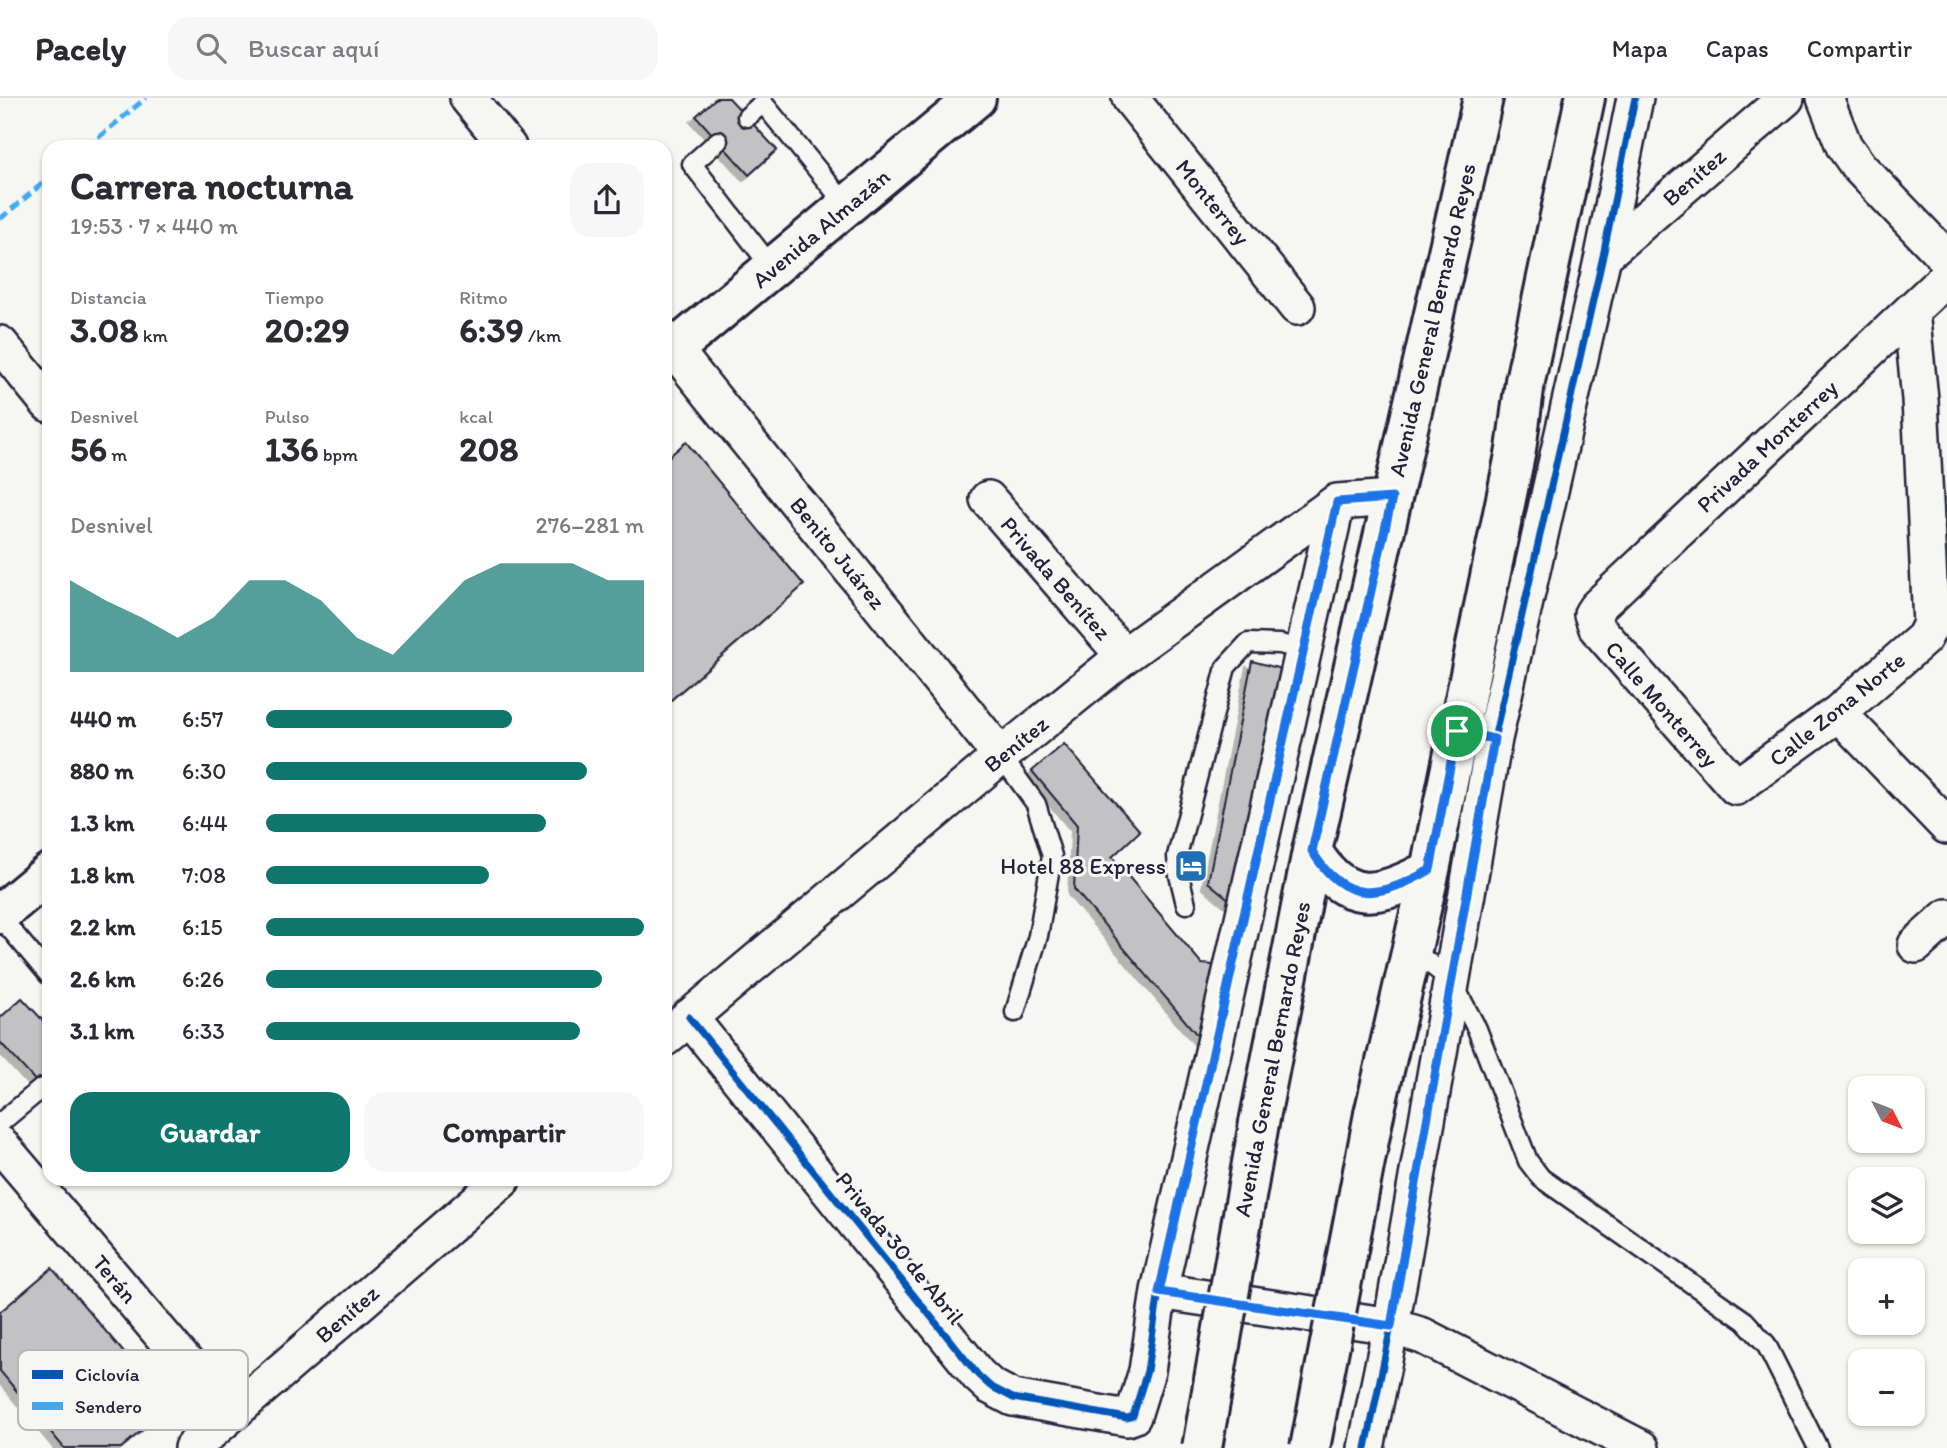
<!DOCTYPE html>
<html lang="es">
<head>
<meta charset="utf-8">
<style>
	body { margin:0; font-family:Itim,sans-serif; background:#f7f7f7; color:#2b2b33; height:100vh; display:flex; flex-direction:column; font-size:26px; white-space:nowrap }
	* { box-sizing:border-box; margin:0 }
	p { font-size:23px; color:#7c7c81 }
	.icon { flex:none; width:38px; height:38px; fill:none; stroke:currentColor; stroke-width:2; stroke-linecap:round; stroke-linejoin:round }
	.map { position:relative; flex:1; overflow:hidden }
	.details { position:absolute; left:42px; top:42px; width:630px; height:1046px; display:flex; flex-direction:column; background:#fff; border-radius:21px; box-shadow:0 2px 5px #0004 }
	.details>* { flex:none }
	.needle { width:46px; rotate:132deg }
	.controls { position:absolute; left:1848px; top:978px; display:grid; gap:14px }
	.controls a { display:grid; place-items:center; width:77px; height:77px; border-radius:14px; background:#fff; box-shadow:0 2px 5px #0004; font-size:35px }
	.pin { position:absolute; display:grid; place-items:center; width:60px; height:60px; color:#fff; margin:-30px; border:4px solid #fff; border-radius:50%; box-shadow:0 2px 7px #0007 }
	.round { display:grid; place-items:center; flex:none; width:74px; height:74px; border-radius:21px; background:#f7f7f7 }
	.headline { display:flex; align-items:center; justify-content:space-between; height:119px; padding:0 28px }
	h1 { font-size:38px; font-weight:700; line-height:52px }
	.stats { display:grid; grid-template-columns:repeat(3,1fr); gap:10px; height:119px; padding:7px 28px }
	.stats div { display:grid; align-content:center }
	.stats b { font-size:35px; font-weight:700 }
	.stats small { font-size:19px; font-weight:400 }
	.stats p { font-size:19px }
	.chart { height:196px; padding:14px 28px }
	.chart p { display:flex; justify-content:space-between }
	.chart svg { width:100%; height:126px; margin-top:7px; fill:#0f766e; opacity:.7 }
	.action { display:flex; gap:14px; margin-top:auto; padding:14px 28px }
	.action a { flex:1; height:80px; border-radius:21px; background:#0f766e; color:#fff; font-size:28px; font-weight:700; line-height:80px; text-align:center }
	.action a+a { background:#f7f7f7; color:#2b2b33 }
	ul { padding:0 28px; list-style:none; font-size:23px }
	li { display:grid; grid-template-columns:112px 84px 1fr; align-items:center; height:52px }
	li i { height:18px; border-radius:9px; background:#0f766e }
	header { display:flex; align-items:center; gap:42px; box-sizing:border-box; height:98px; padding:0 35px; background:#fff; border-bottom:2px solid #e1e1e2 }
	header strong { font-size:33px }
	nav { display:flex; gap:38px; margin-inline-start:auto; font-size:24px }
	.search { width:490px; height:63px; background:#f7f7f7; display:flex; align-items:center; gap:18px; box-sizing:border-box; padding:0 24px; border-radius:21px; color:#7c7c81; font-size:26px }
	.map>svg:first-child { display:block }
	.building { fill:#c2c2c4; stroke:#22223b; stroke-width:2; filter:url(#shadow) }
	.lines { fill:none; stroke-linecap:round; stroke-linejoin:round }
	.service-casing { stroke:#22223b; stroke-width:23 }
	.minor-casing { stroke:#22223b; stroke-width:40 }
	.secondary-casing { stroke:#22223b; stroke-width:44 }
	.primary-casing { stroke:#22223b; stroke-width:44 }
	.service { stroke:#f6f6f2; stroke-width:18 }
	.minor { stroke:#f6f6f2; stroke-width:35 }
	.secondary { stroke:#f6f6f2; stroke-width:38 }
	.primary { stroke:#f6f6f2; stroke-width:38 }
	.primary-bridge-casing { stroke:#22223b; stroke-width:44; stroke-linecap:butt }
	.primary-bridge { stroke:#f6f6f2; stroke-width:38 }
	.quiet { stroke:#3fa9f5; stroke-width:5; stroke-dasharray:10 5; stroke-linecap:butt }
	.cycleway-casing { stroke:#f6f6f2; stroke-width:11 }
	.cycleway { stroke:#0057b8; stroke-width:7 }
	.route-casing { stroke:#fff; stroke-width:14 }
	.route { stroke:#1a73e8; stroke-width:9 }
	.labels { text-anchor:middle; stroke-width:6; stroke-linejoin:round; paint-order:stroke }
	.street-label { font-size:23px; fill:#22223b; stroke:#f6f6f2 }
	.poi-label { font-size:23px; fill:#22223b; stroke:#f6f6f2; text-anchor:end }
	.key { fill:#f6f6f2; stroke:#b6b6bb; stroke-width:2 }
	.key-label { font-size:19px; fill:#22223b }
</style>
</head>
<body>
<header>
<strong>Pacely</strong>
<div class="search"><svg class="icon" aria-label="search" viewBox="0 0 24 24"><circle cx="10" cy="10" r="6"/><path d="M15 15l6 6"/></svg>Buscar aquí</div>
<nav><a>Mapa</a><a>Capas</a><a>Compartir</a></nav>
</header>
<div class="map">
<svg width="1947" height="1350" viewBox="0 0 1947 1350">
	<defs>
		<filter id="shadow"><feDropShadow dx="-6" dy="6" stdDeviation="0" flood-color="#0004"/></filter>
	</defs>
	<rect width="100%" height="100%" fill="#f6f6f2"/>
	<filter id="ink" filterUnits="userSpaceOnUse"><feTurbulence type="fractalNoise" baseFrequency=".0143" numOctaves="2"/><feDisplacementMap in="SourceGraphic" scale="14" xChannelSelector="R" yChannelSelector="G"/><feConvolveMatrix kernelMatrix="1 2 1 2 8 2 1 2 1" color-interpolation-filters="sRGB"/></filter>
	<g filter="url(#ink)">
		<path class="building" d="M716,0H729L777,52L749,77L696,18Z
			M686,344L804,487L665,607V362Z
			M1252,563L1285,572L1237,808L1208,784Z
			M1064,646L1140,733L1112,759L1202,866L1225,868L1208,950L1074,791L1077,727L1032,673Z
			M22,900L49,929V998L0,944V920Z
			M52,1170L170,1309L121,1350H64L0,1273V1214Z"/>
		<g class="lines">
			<defs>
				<path id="service" d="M747,19L763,5L847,108
					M718,43L692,66L772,170
					M1001,658L1036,706L1052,758L1038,838L1015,914
					M1186,806L1178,773L1177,758L1226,569L1248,545L1280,546L1303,552
					M0,819L49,877
					M1412,852L1451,882L1477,931L1528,1063L1541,1080L1745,1223L1766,1246L1818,1350
					M0,1025L42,990"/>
				<path id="minor" d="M468,0L508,49
					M1130,0L1297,209
					M1825,0L1844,48L1859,69L1947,161
					M1603,158L1786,0
					M1911,213L1920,301L1931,526L1924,540L1838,615L1736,689L1597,530L1592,516L1596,510L1911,213L1947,179
					M665,240L1001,658
					M0,246L49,306
					M988,401L1124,558
					M1838,615L1947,728
					M1916,847L1947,819
					M689,919L978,1277L990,1288L1013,1300L1127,1320L1133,1318L1147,1273L1159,1193L1337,404
					M665,940L1001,658L1124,558L1337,404L1392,400
					M0,1046L230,1317
					M1159,1193L1391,1228L1423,1238L1641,1350
					M192,1350L502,1082
					M1366,1350L1391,1228L1494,641L1603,158L1635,0"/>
				<path id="secondary" d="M665,259L976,0
					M0,816L49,775"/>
				<path id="primary" d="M1312,753C1345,808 1379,800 1430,772
					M1374,1016L1430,772L1516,352L1525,283L1585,0
					M1259,1025L1312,753L1483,0"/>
			</defs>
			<use href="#service" class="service-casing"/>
			<use href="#minor" class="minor-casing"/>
			<use href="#secondary" class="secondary-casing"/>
			<use href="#primary" class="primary-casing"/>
			<use href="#service" class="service"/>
			<use href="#minor" class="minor"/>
			<use href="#secondary" class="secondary"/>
			<use href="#primary" class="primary"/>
			<defs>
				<path id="primary-bridge" d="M1202,1350L1259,1025
					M1310,1350L1374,1016"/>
			</defs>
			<use href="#primary-bridge" class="primary-bridge-casing"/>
			<use href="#primary-bridge" class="primary-bridge"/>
			<path class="quiet" d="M87,49L146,0
				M0,121L49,80"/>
			<defs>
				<path id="cycleway" d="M689,919L978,1277L990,1288L1013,1300L1127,1320L1133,1318L1147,1273L1159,1193L1337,404
					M1366,1350L1391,1228L1494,641L1603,158L1635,0"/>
			</defs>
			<use href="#cycleway" class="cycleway-casing"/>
			<use href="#cycleway" class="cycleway"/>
		</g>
	</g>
	<g class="lines" filter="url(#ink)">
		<defs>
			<path id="route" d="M1392,400L1312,753C1345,808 1380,800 1430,772L1457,633L1494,641L1391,1228L1159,1194L1337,404Z"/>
		</defs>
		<use href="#route" class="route-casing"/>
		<use href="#route" class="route"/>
	</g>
	<defs>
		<symbol id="hotel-square" viewBox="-11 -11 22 22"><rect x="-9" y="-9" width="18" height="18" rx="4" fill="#1f6fb2" stroke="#f6f6f2"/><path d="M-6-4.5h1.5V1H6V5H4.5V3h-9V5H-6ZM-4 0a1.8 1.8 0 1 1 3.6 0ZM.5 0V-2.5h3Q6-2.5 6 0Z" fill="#fff"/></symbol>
	</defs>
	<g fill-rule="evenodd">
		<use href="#hotel-square" x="1172" y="749" width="38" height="38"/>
	</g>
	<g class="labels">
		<g class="street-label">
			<text transform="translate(1694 79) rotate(-41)" y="8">Benítez</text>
			<text transform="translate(1213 104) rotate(51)" y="8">Monterrey</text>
			<text transform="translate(821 130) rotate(-40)" y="8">Avenida Almazán</text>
			<text transform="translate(1432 222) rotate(-77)" y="8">Avenida General Bernardo Reyes</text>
			<text transform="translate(1767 348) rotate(-43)" y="8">Privada Monterrey</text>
			<text transform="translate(838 455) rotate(51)" y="8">Benito Juárez</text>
			<text transform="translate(1056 480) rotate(49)" y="8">Privada Benítez</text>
			<text transform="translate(1662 606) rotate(49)" y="8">Calle Monterrey</text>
			<text transform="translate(1837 611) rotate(-39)" y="8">Calle Zona Norte</text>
			<text transform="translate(1016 646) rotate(-39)" y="8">Benítez</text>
			<text transform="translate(1272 961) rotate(-79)" y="8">Avenida General Bernardo Reyes</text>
			<text transform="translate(900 1150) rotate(51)" y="8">Privada 30 de Abril</text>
			<text transform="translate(115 1181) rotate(50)" y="8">Terán</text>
			<text transform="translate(347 1216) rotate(-41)" y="8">Benítez</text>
		</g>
		<g class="poi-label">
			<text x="1166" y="776">Hotel 88 Express</text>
		</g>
	</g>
	<rect x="18" y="1252" width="230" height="80" rx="10" class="key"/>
	<rect x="32" y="1272" width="31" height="9" fill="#0057b8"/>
	<rect x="32" y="1304" width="31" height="8" fill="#3fa9f5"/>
	<g class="key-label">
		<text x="75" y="1283">Ciclovía</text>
		<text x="75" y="1315">Sendero</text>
	</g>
</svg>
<div class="controls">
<a><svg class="needle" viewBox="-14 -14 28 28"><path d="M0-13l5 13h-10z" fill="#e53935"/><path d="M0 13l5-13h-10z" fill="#7c7c81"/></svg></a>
<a><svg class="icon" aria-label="layers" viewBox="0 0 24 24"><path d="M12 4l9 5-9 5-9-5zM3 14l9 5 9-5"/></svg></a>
<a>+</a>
<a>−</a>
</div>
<div class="pin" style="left:1457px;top:633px;background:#1e9e55"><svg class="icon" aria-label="arrive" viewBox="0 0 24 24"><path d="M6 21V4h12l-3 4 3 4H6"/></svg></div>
<section class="details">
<div class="headline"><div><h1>Carrera nocturna</h1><p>19:53 · 7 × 440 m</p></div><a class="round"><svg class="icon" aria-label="share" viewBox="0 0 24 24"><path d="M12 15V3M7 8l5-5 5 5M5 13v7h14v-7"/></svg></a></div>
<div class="stats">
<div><p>Distancia</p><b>3.08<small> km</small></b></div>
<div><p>Tiempo</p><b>20:29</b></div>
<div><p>Ritmo</p><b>6:39<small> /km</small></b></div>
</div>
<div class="stats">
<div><p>Desnivel</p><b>56<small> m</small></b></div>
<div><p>Pulso</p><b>136<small> bpm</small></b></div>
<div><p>kcal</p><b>208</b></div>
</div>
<div class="chart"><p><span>Desnivel</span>276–281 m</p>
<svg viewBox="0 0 160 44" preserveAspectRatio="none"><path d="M0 44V12L10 19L20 25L30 32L40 25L50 12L60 12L70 19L80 32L90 38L100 25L110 12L120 6L130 6L140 6L150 12L160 12V44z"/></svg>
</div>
<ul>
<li><b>440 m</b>6:57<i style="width:65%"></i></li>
<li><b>880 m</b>6:30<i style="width:85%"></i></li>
<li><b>1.3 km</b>6:44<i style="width:74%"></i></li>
<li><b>1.8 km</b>7:08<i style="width:59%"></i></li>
<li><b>2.2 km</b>6:15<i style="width:100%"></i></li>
<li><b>2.6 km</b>6:26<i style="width:89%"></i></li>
<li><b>3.1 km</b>6:33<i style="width:83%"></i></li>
</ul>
<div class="action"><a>Guardar</a><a>Compartir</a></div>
</section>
</div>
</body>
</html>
